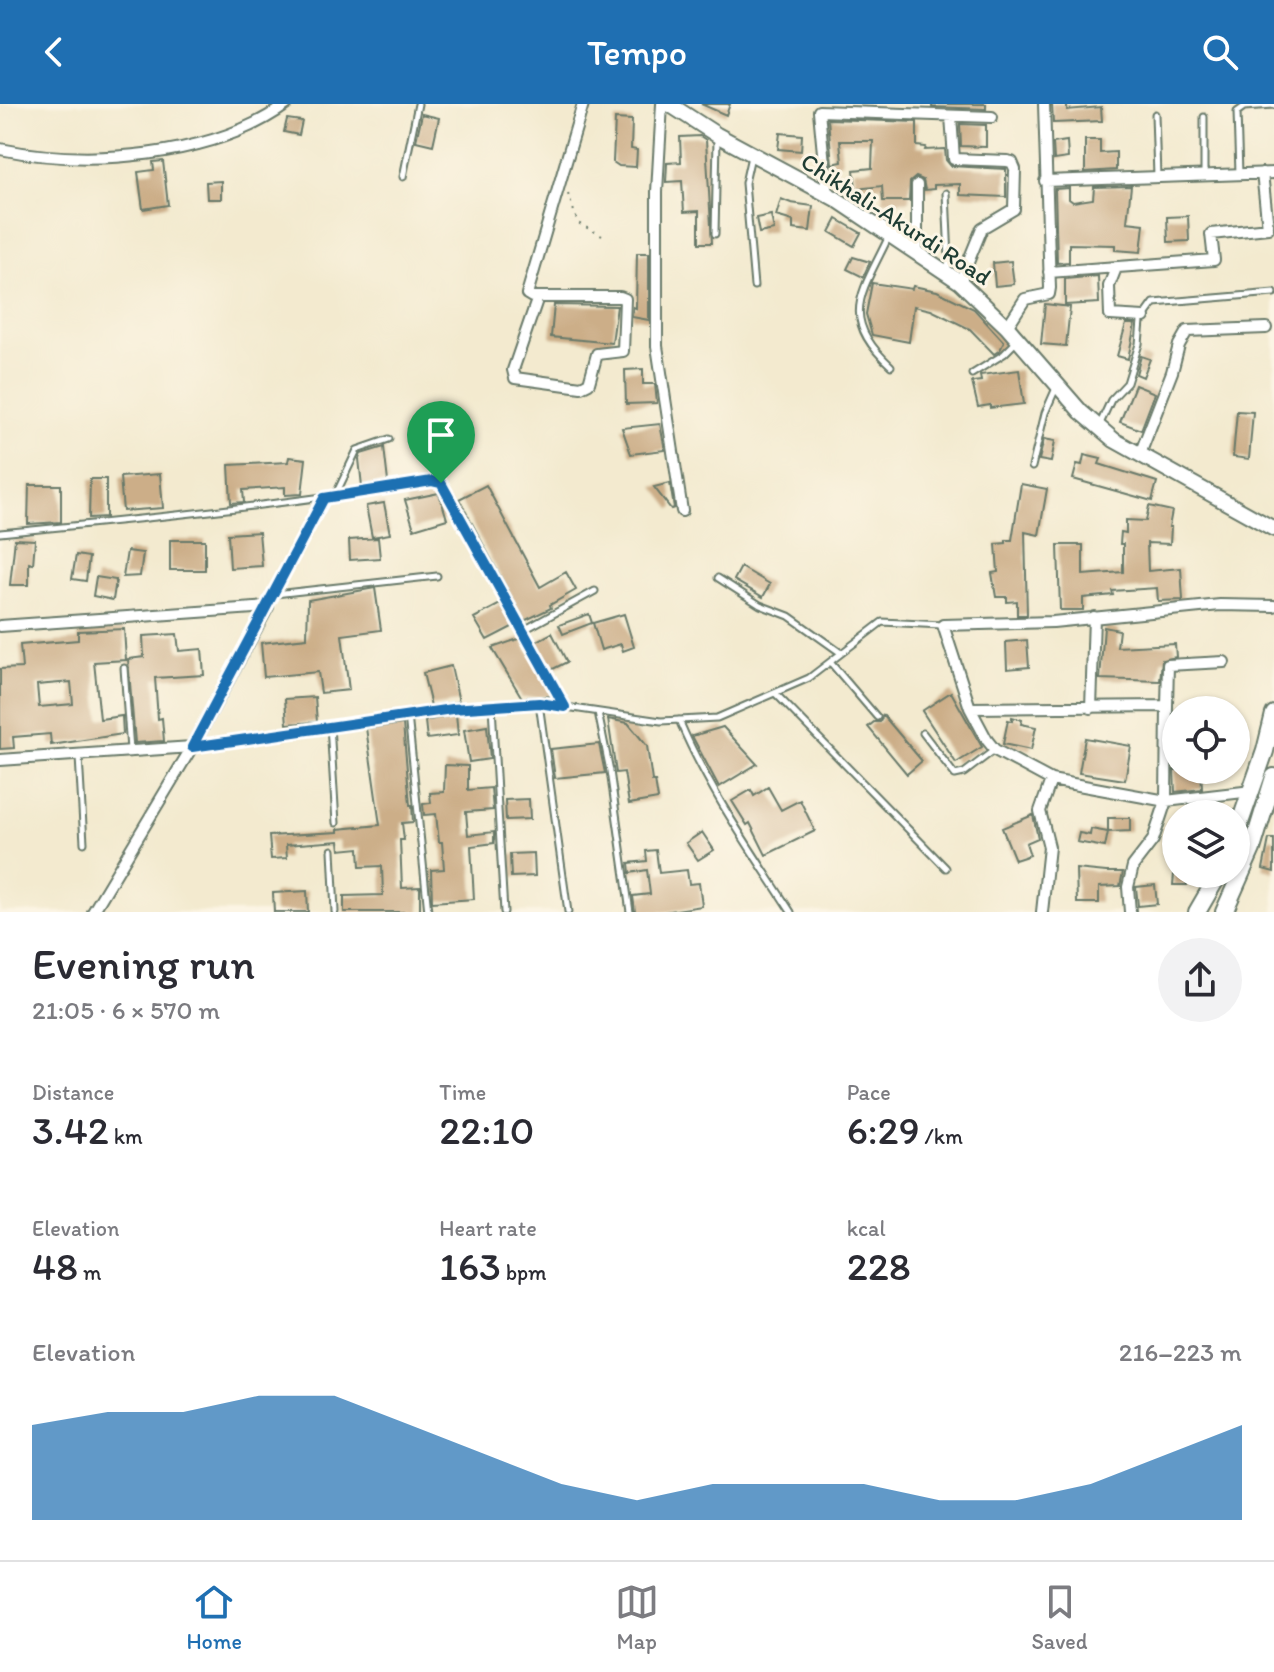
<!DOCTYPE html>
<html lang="en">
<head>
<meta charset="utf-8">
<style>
	body { margin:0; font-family:Itim,sans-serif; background:#f2f2f3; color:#2b2b33; height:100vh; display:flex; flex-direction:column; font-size:30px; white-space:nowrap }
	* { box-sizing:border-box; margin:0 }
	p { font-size:26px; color:#7c7c81 }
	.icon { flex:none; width:44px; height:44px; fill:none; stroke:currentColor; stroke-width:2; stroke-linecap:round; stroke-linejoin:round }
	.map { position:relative; height:808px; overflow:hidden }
	.sheet { display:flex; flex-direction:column; background:#fff; flex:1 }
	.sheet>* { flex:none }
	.buttons { position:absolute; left:1162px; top:592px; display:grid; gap:16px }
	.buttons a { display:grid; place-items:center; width:88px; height:88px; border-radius:50%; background:#fff; box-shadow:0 2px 6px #0004; font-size:40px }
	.pin { position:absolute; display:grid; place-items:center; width:68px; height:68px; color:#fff; margin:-82px -34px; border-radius:50% 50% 50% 0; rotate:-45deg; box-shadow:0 0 8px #0007 }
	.pin .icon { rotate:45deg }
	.round { display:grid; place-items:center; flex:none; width:84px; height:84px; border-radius:42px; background:#f2f2f3 }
	.overview { display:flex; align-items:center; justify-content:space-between; height:136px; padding:0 32px }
	h1 { font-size:44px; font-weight:600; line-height:60px }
	.figures { display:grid; grid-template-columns:repeat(3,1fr); gap:12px; height:136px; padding:8px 32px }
	.figures div { display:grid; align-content:center }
	.figures b { font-size:40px; font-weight:600 }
	.figures small { font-size:22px; font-weight:400 }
	.figures p { font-size:22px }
	.chart { height:224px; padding:16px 32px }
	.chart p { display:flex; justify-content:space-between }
	.chart svg { width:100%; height:144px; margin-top:8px; fill:#1f6fb2; opacity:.7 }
	header { display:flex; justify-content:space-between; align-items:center; height:104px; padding:0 32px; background:#1f6fb2; color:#fff; font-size:36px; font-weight:600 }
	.tab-bar { display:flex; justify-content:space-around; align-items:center; height:112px; border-top:2px solid #e1e1e2; background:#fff; font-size:22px; color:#7c7c81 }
	.tab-bar a { display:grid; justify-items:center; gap:4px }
	.tab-bar .on { color:#1f6fb2 }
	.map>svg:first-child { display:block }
	.building { fill:#ccae88; fill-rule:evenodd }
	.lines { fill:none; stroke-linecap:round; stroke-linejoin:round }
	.service-casing { stroke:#697a6a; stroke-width:9 }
	.minor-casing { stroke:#697a6a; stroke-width:14 }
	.secondary-casing { stroke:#697a6a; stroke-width:18 }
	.primary-casing { stroke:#697a6a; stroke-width:20 }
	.path { stroke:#697a6a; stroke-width:2; stroke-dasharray:2 6; stroke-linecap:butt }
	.service { stroke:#fff; stroke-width:5 }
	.minor { stroke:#fff; stroke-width:10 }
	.secondary { stroke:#fff; stroke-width:14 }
	.primary { stroke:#fff; stroke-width:16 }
	.route-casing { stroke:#fff; stroke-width:16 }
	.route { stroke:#1f6fb2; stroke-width:10 }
	.labels { text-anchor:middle; stroke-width:6; stroke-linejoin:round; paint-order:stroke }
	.street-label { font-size:24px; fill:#1f3d34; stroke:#fcf5e5 }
</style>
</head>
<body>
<header><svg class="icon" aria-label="back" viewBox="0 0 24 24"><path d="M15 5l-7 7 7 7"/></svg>Tempo<svg class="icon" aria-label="search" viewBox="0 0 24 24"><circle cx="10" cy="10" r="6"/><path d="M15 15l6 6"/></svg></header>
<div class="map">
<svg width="1274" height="808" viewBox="0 0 1274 808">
	<rect width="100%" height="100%" fill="#fcf5e5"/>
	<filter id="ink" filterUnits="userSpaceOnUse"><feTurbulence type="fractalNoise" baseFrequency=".0125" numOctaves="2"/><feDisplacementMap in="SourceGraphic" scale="16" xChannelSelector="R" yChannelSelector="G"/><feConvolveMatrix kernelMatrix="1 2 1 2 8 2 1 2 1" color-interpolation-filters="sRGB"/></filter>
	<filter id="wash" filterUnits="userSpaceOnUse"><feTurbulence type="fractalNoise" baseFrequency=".006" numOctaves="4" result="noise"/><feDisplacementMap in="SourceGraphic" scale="32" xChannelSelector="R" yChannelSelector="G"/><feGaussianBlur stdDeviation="1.8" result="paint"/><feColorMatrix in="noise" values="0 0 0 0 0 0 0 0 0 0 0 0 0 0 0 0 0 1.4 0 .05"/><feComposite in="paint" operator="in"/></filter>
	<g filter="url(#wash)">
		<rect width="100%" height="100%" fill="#f3eacf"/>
		<g id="blocks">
			<path class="building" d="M701,0H730L726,11Z
				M932,0H986V5L932,3Z
				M1052,0H1067V6L1101,3L1102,17L1053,19Z
				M422,10L439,14L433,41L416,37Z
				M287,15L302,17L299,31L284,28Z
				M615,15L632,16L631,45L637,46L636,63L619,62L613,58Z
				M828,15L917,18V42L926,43L925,46L945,45L946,56L951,62L1006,65V93L960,91V80L934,81V85L925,86L923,76L916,73L910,78L909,97H883L882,82L856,85L854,66L872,64L873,37H840L842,58L832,60Z
				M960,20L986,21V43L961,42Z
				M780,29L802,31L801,47L778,45Z
				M700,32L706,36L712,139H699V107L684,108L682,77L666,78L667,59L681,58L680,33Z
				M1085,36H1100V49L1116,48V66L1085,68Z
				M1067,37L1068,54L1054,56L1053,39Z
				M163,57L168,101L143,105L138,68L154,66L153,58Z
				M221,77V95H207L206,78Z
				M1131,82L1127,118L1144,120L1141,148L1115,146V141L1069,140V158L1057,159L1055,85L1069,84V95L1073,98L1093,95L1094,83Z
				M781,95L791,99L813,102L810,127L793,125V117L776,112Z
				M771,111L774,126L759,129L756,114Z
				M1188,112L1189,137L1168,138L1167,113Z
				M837,115L861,129L854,142L830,128Z
				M637,149H649V216L632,213L633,203L636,204Z
				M853,153L870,158L863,173L847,165Z
				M1011,157L1014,180L995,182L993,159Z
				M1098,172L1099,199L1065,201V175Z
				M872,179L912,185L913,182L937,187L974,205L1004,238L1000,246L994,250L970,225L931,206L914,202L909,238L872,231L866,210Z
				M1045,200L1070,203L1066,242L1041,240Z
				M554,201L617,202L612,239L551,233Z
				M1126,220H1135L1128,255L1117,252Z
				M1141,252L1150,255L1143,273L1136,270Z
				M643,265V280H655L657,299L626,300L625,266Z
				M1019,266L1024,300L990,304V301L978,303L972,278L981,277L980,271Z
				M1135,281L1155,289L1141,326L1120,318Z
				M1237,307L1253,308L1249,355L1233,353Z
				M660,320L665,346L631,350L622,324Z
				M1044,335L1055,337L1051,358L1039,356Z
				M384,343L388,378L362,382L359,355L361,350Z
				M1084,351L1101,355L1099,360L1157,378L1152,397L1073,375L1077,360L1082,361Z
				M289,353L306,355L302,390L285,391V383L243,386L244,398L231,399L229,361L288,358Z
				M160,370L163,404L123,407L120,373Z
				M90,375H106V413L89,414Z
				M670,379L674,404L671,405L654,383Z
				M1021,380L1047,385L1039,431L1025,428L1027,511H1017V497L1007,498V493H996L992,469L998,468L996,440L1006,439V436H1012Z
				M29,381H61V418L28,420Z
				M486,381L540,483L566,468L576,486L550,501L551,504L524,517L459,395Z
				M439,389L447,415L414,425L405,396Z
				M384,399L390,430L372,433L366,402Z
				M1149,402L1172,407L1169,423H1171L1170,440L1147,439L1148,467L1181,464L1183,496L1158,497L1157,484L1112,487L1113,491L1083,494V506H1060L1058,441H1083V471L1123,468V440H1120L1121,428L1126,429V416L1146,417Z
				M259,428L262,462L230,464L228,430Z
				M378,434L380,454L350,456L349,436Z
				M15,435L35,436L33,460L29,459V481H10Z
				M170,436H205V466H170Z
				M127,447L143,449L140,472L123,473Z
				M76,451L89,453L86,477L72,475Z
				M741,463L770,480L763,493L734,476Z
				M96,473L116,476L113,496L93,492Z
				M375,484L381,526L342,531L349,586L321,589L318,568L264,573L261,539L307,534L308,496Z
				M502,499L514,522L487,536L474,514Z
				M589,510L592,519L563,530L559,521Z
				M624,510L634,543L623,547L621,540L601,546L593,519Z
				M1104,523L1119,526L1117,543L1175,540L1176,553L1162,556L1160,577L1100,575Z
				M124,525L126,556L94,558L100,615L122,612L123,630L51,641L50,630L13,633L14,644L0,645V565L22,564L20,541L78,536V527ZM71,578L73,600L39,603L37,581Z
				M552,529L567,558L551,566L536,538Z
				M177,530L179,547L202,545L204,571L155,574L158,615L162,614L164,637L135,639L128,555L144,553L143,532Z
				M521,534L553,592L522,594L492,544Z
				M1027,536L1029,563L1007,565L1006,538Z
				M451,562L459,598L431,602L423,569Z
				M951,588L982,643L956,659L922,607Z
				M315,593L317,618L287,620L285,595Z
				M456,610L458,631L427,635L425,617Z
				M883,611L922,657L907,670L868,623L874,618H880Z
				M1012,613L1022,616L1021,620L1036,623L1031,646L1003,640L1008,616L1012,617Z
				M608,615L628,619L647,642L652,677H655L658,695L629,700L624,668L616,669Z
				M403,620L410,701H412L413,718L402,719L404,736H400L402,784L420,783V808H344V792L383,791L382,762L360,763L359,744L340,746L339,737L286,741L287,754L271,755L269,732L338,728V725L380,721L366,624Z
				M487,622L490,655L469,658L464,626Z
				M723,623L757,660L719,683L692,632Z
				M1085,634L1131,642L1125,676L1079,669Z
				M599,640L605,669L555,674L551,645Z
				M445,661L468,662V686L491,684L493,706L466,708L468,731L494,728V739L471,742L474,795L432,798L431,766L444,765L442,738H439L436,710L424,711L423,700L431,699L430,689L444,688Z
				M1174,666H1201L1202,685L1175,688Z
				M768,683L781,706L800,696L815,727L766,751L750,719L747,721L732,697L751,686L754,692Z
				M529,695L530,715L506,716L505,696Z
				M1033,711L1038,734L1026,739L1030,751L1015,756L1002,724Z
				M1108,714H1130V727L1108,728Z
				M1091,725L1108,728L1105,743L1077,738L1079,729L1090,731Z
				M702,728L714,746L698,756L686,739Z
				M1269,735H1274V768L1263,765Z
				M656,746L659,769L687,766L689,780L699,779L702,802L664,808H635L633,792L650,790L647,766L630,769L629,759L647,757L646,747Z
				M534,749L535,772L511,773L510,750Z
				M1076,765L1106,768H1123L1120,782L1099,783V799H1077Z
				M1174,770H1187V781H1173Z
				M1155,781L1157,800L1138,802L1136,783Z
				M307,787L308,808H274L273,789Z"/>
		</g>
	</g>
	<g filter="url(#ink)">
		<use href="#blocks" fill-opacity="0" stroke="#697a6a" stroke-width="2"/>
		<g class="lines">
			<defs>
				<path id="service" d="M1155,10L1157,73
					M751,52L745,79L754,182
					M1239,70L1237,8L1244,3L1274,1
					M1204,71V13
					M403,73L418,0
					M946,89L949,155L947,168
					M715,130L717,35
					M889,132C863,188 837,213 891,262
					M972,270L1004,250L1016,238
					M1099,322L1111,296L1127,279L1139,240L1141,217L1154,199L1274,189
					M1032,363L1045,309L1056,284
					M335,392L357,346L389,335
					M0,429C145,415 288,400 432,377L441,379L565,602
					M718,474L760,501L789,512L841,549
					M275,490L437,472
					M268,503L324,395
					M524,526L595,487
					M830,558L877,613
					M124,564L130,646
					M775,589L946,764
					M539,599L568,808
					M492,602L504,808
					M598,608L610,667L630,808
					M408,611L428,808
					M679,616C708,685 751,746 791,808
					M330,621L336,719
					M923,629L955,671L964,669L993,647
					M192,643L452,605L539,599L661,617L717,614L809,574L882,518L942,521
					M79,653L84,739
					M332,746L335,808"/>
				<path id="minor" d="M662,0L657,88V242L682,407
					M951,12L954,55L1007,57L1012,58L1015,65L1014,105L982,124L960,178
					M0,45C88,63 213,54 287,0
					M1045,77L1274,69
					M917,81V150
					M827,91L819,7L992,13
					M1116,164L1109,182L1110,211L1144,213
					M1049,168L1214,156L1211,130L1268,124L1262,69
					M538,193L513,266L515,274L581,283L589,279L597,250L623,247L625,195L620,193H532L527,190L583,0
					M1007,223L1025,195L1049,190L1050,184L1044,0
					M1140,350L1172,268L1179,241L1187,227L1266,224
					M0,522L268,503
					M1167,602L1168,561L1224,558
					M970,604L943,521L1053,518L1220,501L1274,502
					M1091,604L1094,513
					M0,656L192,643
					M93,808L192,643L268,503
					M1042,808L1049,743L1040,707L1051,676
					M1130,808L1128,783L1133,762L1153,736L1166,697L1167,602L970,604L987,636L995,646L1051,676L1166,697L1252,687"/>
				<path id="secondary" d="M669,0L717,31L836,95L960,178L1007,223L1081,308L1114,336L1274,425"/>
				<path id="primary" d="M1236,730L1265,647L1274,610
					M1197,808L1219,770
					M1224,808L1252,745L1274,673"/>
			</defs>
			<use href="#service" class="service-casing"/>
			<use href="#minor" class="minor-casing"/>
			<use href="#secondary" class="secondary-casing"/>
			<use href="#primary" class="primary-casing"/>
			<path class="path" d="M568,90L578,119L604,133"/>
			<use href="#service" class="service"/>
			<use href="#minor" class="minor"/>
			<use href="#secondary" class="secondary"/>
			<use href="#primary" class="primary"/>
		</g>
	</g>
	<g class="lines" filter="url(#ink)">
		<defs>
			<path id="route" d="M432,377L441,379L565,603L539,599L452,605L192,643L324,394Z"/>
		</defs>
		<use href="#route" class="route-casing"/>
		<use href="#route" class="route"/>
	</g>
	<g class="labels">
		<g class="street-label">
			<text transform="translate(896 115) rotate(33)" y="8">Chikhali-Akurdi Road</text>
		</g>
	</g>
</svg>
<div class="buttons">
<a><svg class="icon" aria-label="locate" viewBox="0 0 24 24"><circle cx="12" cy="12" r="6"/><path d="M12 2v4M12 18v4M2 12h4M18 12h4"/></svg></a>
<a><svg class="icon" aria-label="layers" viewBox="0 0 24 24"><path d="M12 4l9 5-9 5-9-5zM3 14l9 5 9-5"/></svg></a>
</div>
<div class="pin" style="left:441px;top:379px;background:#1e9e55"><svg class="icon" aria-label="arrive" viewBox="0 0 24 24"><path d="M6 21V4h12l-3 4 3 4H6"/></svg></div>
</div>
<section class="sheet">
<div class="overview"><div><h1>Evening run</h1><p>21:05 · 6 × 570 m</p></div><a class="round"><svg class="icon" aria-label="share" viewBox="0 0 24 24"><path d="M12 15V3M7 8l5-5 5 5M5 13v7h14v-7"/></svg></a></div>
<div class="figures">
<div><p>Distance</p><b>3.42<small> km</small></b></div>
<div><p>Time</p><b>22:10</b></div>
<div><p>Pace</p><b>6:29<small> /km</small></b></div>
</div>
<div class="figures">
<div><p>Elevation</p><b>48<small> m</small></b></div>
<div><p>Heart rate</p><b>163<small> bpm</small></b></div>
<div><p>kcal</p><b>228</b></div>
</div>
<div class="chart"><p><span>Elevation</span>216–223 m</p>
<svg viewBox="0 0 160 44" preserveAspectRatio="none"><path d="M0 44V15L10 11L20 11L30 6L40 6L50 15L60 24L70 33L80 38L90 33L100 33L110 33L120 38L130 38L140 33L150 24L160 15V44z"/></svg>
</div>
</section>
<nav class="tab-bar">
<a class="on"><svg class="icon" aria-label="home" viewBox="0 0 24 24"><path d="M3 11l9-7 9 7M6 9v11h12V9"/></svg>Home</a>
<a><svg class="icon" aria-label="map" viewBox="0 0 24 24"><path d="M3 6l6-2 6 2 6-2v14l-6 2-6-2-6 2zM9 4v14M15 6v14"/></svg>Map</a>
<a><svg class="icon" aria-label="saved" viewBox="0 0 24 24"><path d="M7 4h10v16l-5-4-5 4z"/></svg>Saved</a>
</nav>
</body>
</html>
